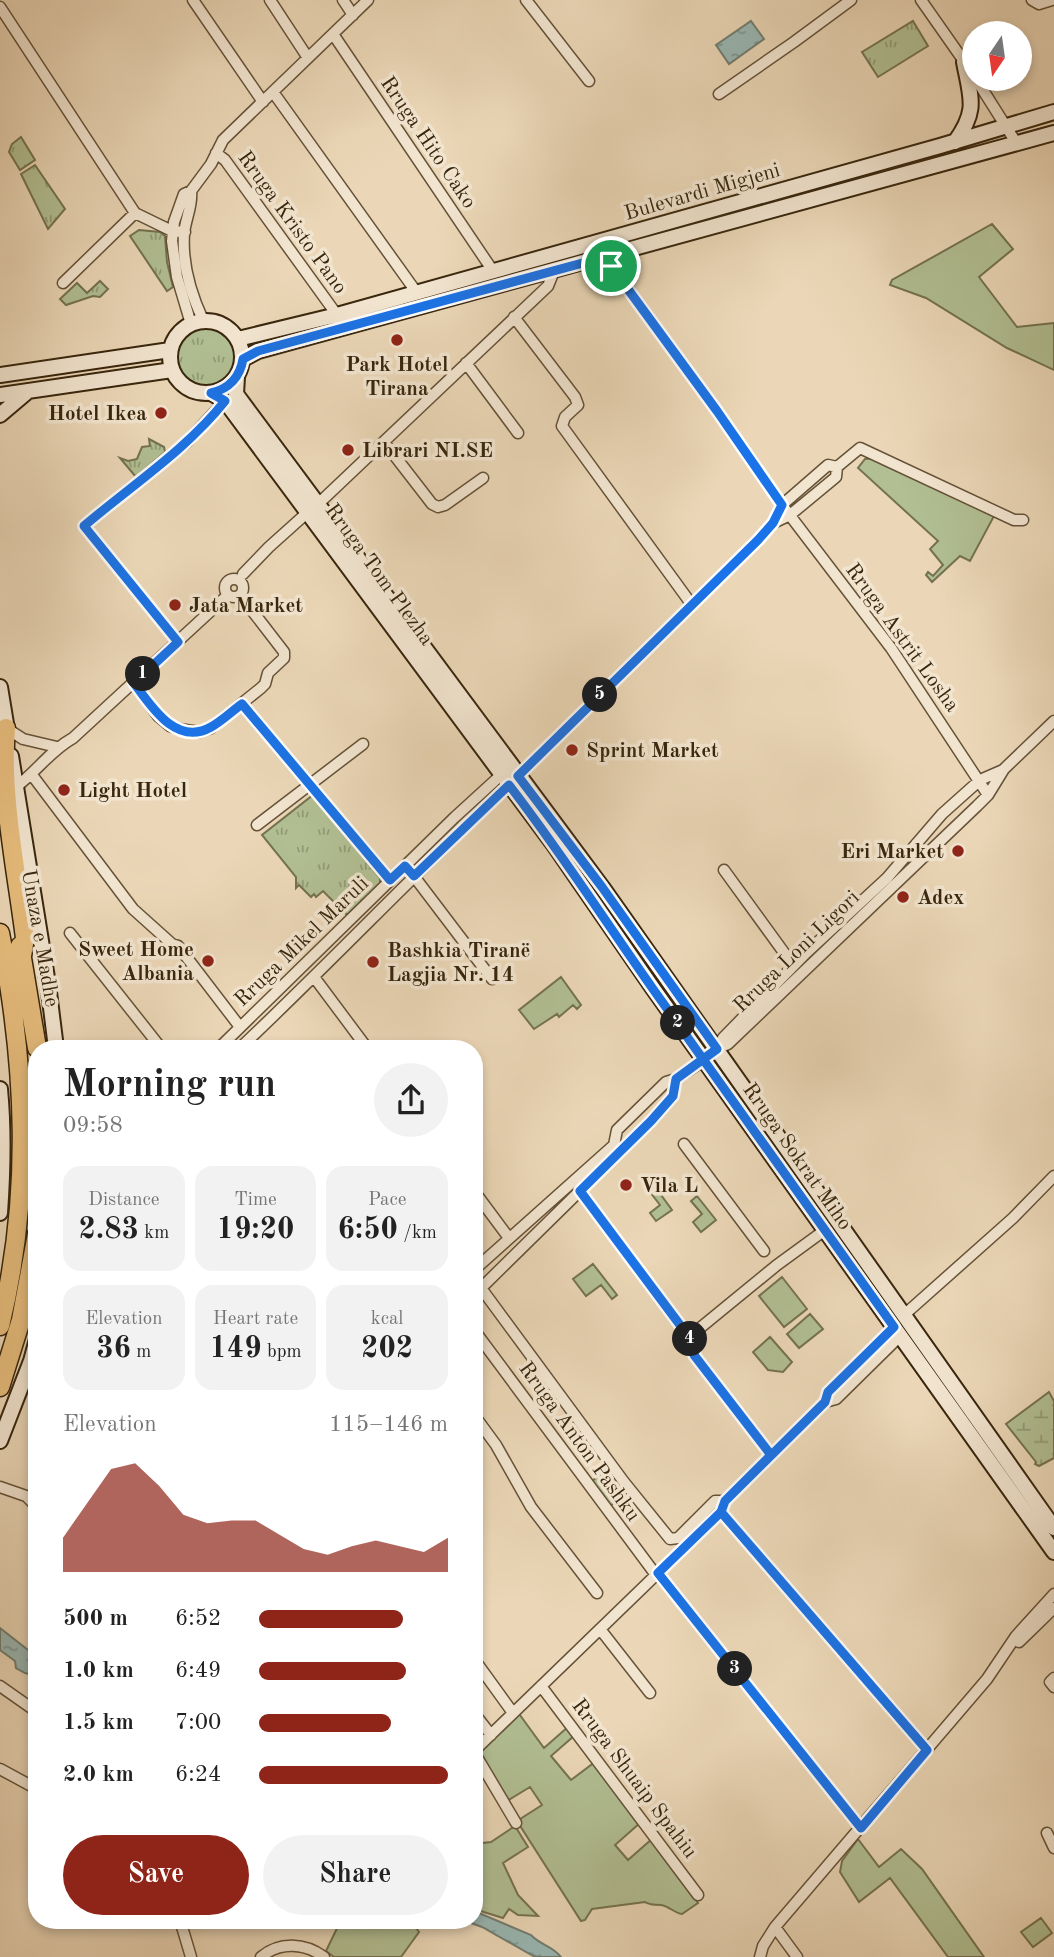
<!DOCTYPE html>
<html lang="en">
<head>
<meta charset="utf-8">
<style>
	body { margin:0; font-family:"Old Standard TT",serif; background:#f2f2f2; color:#222; height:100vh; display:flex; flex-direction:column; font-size:26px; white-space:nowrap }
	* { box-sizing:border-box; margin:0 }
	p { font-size:23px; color:#767676 }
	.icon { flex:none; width:38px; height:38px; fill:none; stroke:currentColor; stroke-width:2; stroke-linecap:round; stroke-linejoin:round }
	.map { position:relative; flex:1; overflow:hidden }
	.panel { position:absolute; left:28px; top:1040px; width:455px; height:889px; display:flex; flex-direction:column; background:#fff; border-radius:28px; box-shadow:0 4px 10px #0003 }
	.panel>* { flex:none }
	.needle { width:46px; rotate:193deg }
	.controls { position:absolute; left:962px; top:21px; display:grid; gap:14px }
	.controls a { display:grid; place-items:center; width:70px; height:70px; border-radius:50%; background:#fff; box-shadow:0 4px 10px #0003; font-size:35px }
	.pin { position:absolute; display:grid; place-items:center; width:60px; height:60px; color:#fff; margin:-30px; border:4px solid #fff; border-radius:50%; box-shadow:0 2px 7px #0007 }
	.km { position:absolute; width:35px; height:35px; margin:-18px; border-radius:50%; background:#222; color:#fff; font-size:19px; line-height:35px; text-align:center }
	.round { display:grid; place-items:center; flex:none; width:74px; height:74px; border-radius:37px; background:#f2f2f2 }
	.head { display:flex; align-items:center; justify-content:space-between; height:119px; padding:0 35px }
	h1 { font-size:38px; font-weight:600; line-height:52px }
	.stats { display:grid; grid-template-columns:repeat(3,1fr); gap:10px; height:119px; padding:7px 35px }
	.stats div { display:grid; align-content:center; border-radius:18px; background:#f2f2f2; text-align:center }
	.stats b { font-size:30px; font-weight:600 }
	.stats small { font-size:19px; font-weight:400 }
	.stats p { font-size:19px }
	.chart { height:196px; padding:14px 35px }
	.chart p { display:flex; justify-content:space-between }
	.chart svg { width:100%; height:126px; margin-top:7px; fill:#8f2418; opacity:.7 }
	.action { display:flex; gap:14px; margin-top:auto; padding:14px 35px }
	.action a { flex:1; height:80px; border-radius:42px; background:#8f2418; color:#fff; font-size:28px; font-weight:600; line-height:80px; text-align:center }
	.action a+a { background:#f2f2f2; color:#222 }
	ul { padding:0 35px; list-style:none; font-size:23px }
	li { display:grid; grid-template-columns:112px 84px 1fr; align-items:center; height:52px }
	li i { height:18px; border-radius:9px; background:#8f2418 }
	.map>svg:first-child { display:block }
	.green { fill:#b1bf93; stroke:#747250; stroke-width:2 }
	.wetland { fill:url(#wetland-marsh); stroke:#747250; stroke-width:2 }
	.park { fill:url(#park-tufts); stroke:#747250; stroke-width:2 }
	.water { fill:url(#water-ripples); stroke:#727e72; stroke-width:2 }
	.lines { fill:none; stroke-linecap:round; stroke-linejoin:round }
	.street-casing { stroke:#655238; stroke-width:13 }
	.secondary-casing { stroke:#38260d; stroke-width:18 }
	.highway-casing { stroke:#38260d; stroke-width:21 }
	.street { stroke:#f2e5d0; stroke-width:10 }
	.secondary { stroke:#f2e5d0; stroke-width:14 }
	.highway { stroke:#e6bc7c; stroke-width:18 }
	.route-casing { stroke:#fff; stroke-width:14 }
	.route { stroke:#1a73e8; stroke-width:9 }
	.poi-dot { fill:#8f2418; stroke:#f2e5d0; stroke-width:2.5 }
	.labels { text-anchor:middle; stroke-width:7; stroke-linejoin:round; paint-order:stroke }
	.street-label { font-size:21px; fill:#38260d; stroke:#f2e5d0 }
	.poi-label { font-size:21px; font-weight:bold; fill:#38260d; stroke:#f2e5d0; text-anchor:start }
</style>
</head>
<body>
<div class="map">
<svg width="1054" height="1957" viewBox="0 0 1054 1957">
	<defs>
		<pattern id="wetland-marsh" width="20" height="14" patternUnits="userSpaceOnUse" patternTransform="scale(1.75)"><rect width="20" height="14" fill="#b1bf93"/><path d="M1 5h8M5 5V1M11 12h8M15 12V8" fill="none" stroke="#919b76"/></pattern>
		<pattern id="park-tufts" width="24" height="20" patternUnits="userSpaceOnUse" patternTransform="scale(1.75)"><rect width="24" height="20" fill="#b1bf93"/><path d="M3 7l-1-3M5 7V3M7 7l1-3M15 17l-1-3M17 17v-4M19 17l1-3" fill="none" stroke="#919b76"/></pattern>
		<pattern id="water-ripples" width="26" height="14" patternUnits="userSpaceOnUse" patternTransform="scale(1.75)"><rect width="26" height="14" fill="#99b8b5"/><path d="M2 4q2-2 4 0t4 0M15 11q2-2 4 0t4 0" fill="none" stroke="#7e9592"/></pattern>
	</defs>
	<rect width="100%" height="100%" fill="#ebd7b7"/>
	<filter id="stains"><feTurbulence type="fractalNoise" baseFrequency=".00286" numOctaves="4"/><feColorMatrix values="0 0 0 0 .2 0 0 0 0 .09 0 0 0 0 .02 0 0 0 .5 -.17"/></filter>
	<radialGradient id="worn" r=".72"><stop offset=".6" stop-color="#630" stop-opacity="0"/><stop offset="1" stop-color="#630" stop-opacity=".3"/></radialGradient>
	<path class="green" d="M992,224L1013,249L979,277L1017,327L1054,323V370L1007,348L926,298L890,285L892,280Z
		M876,458L994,516L970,561L960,556L932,582L926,575L928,572L933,576L943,565L930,549L938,541L858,468L865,459Z
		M561,977L581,1005L577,1009L573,1005L559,1017L557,1014L534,1029L519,1010Z
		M656,1188L672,1210L656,1221L650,1213L660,1205L650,1192Z
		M697,1196L716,1220L701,1232L693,1222L702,1214L691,1201Z
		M593,1264L617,1295L612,1299L601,1285L586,1296L573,1279Z
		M782,1277L807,1309L784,1327L759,1296Z
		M810,1314L823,1329L799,1348L787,1334Z
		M770,1337L792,1362L783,1372L768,1370L753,1352Z
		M609,1468L628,1493L610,1506L592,1481Z
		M517,1711L544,1748L569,1726L575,1735L551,1756L571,1780L595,1762L641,1822L615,1845L628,1860L653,1838L698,1903L682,1914C674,1913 669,1906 661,1905C654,1904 651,1906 645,1902L592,1909L585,1920L581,1921L517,1821L542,1805L530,1787L507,1801L479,1753Z
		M515,1826L528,1847L503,1863L518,1895L538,1916L518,1915L509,1909L503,1918L474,1909V1844L491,1842Z
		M858,1839L879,1867L901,1849L922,1869L984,1957H948L890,1878L859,1902L840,1872L842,1861Z
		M1041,1918L1052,1933L1033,1947L1021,1932Z
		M341,1920H410L419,1932L401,1957H334L326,1951Z"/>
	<path class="wetland" d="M1049,1392L1054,1401V1458L1039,1466L1035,1464L1036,1462L1006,1424Z"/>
	<path class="park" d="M913,21L928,46L878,77L862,52Z
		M21,137L35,160L20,170L9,152L12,144Z
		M35,165L65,209L48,229L21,174Z
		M139,230L160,232L165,236L167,262L173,287L167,291L130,236Z
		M100,281L108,289L100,297L93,296L66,305L60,299L77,283L87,293Z
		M176 356a30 30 0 1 1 60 0a30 30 0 1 1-60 0Z
		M149,439L164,447L165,452L136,477L120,458L128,461L137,459L142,447L150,446Z
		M313,795L380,878V884L347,915L323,891L316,897L314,894L311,897L299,885L296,888V877L262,835Z"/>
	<path class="water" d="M751,21L764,39L729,64L716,45Z
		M0,1628L37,1657V1676L25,1673L16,1668L15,1661L0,1650Z
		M474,1911L531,1935C540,1945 553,1946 561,1957H535L482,1927L463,1920H474Z"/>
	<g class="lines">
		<defs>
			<path id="street" d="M193,0L263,102
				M270,0L308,58
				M343,0L353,15
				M526,0L589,81
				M921,0L975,77
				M1032,0L1039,4L1052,0
				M0,7L135,213L172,231L185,232
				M333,34L493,271
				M976,79L1017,144
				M273,92L417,293
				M719,94L794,42L851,0
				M216,153L225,160L337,315
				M191,191C193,205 185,220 184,234C182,263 191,294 203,320
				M605,257L717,411L782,505L891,648L988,795
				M63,283L135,213
				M514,317L575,397L578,405L565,417L562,426L692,605
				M191,324L177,277L172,241L174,222L184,194L191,191L211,164L223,140L368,0
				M466,363L518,433
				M384,442L432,504L438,507L445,505L483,478
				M837,467L860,448L1014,520H1023
				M317,505L548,286L554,271
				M243,574L269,547L308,512
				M225 588a9 9 0 1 1 18 0a9 9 0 1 1-18 0Z
				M178,642L84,526L187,442L225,401
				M134,683L158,716L170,726L179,729L199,732L211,728L261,688L265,684L268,673L284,658V652L240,595
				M242,704L390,880
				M6,728L23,739L57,747
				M32,775L133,909L172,944L178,946L240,1027
				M518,776L758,540L773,523L782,505L828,465L837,467L836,477L790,515L773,523
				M16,787C37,771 51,750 73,738L228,595
				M257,825L363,744
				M724,870L793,965
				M410,871L492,979
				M70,933L161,1048
				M314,977L367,1048
				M219,1048L455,817L501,775
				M240,1048C331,962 417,871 509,785
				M717,1048L723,1038L806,953L887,878L942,814L980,780L1003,770
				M717,1049L728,1044L977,806L988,795L1004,769L1054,721
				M684,1144L764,1251
				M474,1191L509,1238
				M580,1191L689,1337L695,1347L694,1355L771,1455
				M474,1270L614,1145L617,1130L666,1082L676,1079L704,1060
				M481,1288L624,1482L670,1539L678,1538L715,1501H725
				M474,1295L651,1121L673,1096L676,1079
				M904,1315L1013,1218L1054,1176
				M474,1330L656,1575
				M689,1337L777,1265L825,1230
				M825,1402L828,1392L894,1327
				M474,1415L496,1445L531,1507L597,1593
				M0,1487L26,1496L37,1507
				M721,1512L927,1750
				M658,1573L861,1828
				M600,1629L650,1693
				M1019,1642L1054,1608
				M474,1659L513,1713
				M1054,1678L1050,1682L1054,1687
				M0,1686L37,1712
				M541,1686L698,1895
				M474,1713L491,1735
				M474,1751L721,1512L725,1501L825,1402L836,1399L900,1336
				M474,1752L516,1823
				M0,1769L37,1789
				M1047,1833L1054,1848
				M180,1920L191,1957
				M775,1927L797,1957
				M261,1957C280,1941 305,1943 324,1957
				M760,1957L763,1946L775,1927L987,1679L1016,1636L1054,1594"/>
			<path id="secondary" d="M955,142C978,110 971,99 964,62
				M170 357a36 36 0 1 1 72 0a36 36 0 1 1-72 0Z
				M238,339L337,315L940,146L1054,112
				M243,359L258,351L1054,133
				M0,375L170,350
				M237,377L236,394L602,887L1054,1528
				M211,393L225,401L554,845L652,987L1054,1552
				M0,395L172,370
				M0,415L26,393
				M0,687L8,736
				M11,756L48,984L56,1048
				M0,1089C4,1130 3,1171 0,1213
				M0,1441L31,1361L37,1339"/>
			<path id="highway" d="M6,728C0,794 17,873 25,938L22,956
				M0,933C26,1066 32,1194 0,1326
				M20,946L37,1048
				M0,1387L21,1320L37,1234"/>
		</defs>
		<use href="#street" class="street-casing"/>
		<use href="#secondary" class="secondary-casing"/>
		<use href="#highway" class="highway-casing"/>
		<use href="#street" class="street"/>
		<use href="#secondary" class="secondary"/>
		<use href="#highway" class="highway"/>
	</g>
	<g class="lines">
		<defs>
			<path id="route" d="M611,266L605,257L258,351L243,359C240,377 229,389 211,393L225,401C186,450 132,485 84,526L178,642L134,683C151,706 176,747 211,727C222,721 232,711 242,704L390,880L405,866L414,876L509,785C560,851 605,921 653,989C733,1102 813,1215 894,1327L828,1392L825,1402L725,1501L721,1512L658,1573L861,1828L927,1750L721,1512L725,1501L771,1455L694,1355L695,1347L689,1337L580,1191L651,1121L673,1096L676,1079L717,1049L602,887L518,776L758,540L773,523L782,505L717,411L611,266"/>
		</defs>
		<use href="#route" class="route-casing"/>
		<use href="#route" class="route"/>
	</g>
	<g class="poi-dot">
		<circle cx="397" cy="340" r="7"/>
		<circle cx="161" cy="413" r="7"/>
		<circle cx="348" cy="450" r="7"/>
		<circle cx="175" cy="605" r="7"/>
		<circle cx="572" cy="750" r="7"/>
		<circle cx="64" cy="790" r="7"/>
		<circle cx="958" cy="851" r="7"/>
		<circle cx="903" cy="897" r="7"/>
		<circle cx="208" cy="961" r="7"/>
		<circle cx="373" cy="962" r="7"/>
		<circle cx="626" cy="1185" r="7"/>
	</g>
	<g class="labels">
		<g class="street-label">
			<text transform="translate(429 142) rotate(56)" y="7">Rruga Hito Cako</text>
			<text transform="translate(702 191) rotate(-16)" y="7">Bulevardi Migjeni</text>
			<text transform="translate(293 222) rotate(54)" y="7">Rruga Kristo Pano</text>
			<text transform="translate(380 574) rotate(54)" y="7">Rruga Tom Plezha</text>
			<text transform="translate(903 637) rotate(54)" y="7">Rruga Astrit Losha</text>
			<text transform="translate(41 938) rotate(80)" y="7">Unaza e Madhe</text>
			<text transform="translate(301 941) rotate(-44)" y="7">Rruga Mikel Maruli</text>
			<text transform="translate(796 951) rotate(-44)" y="7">Rruga Loni Ligori</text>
			<text transform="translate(798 1156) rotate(55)" y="7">Rruga Sokrat Miho</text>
			<text transform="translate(580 1441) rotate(54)" y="7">Rruga Anton Pashku</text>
			<text transform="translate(635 1778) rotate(53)" y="7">Rruga Shuaip Spahiu</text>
		</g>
		<g class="poi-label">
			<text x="397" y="371" text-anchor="middle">Park Hotel<tspan x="397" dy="24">Tirana</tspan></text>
			<text x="147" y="420" text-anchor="end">Hotel Ikea</text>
			<text x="362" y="457">Librari NI.SE</text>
			<text x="189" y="612">Jata Market</text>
			<text x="586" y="757">Sprint Market</text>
			<text x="78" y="797">Light Hotel</text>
			<text x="944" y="858" text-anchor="end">Eri Market</text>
			<text x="917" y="904">Adex</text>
			<text x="194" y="956" text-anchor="end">Sweet Home<tspan x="194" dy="24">Albania</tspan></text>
			<text x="387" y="957">Bashkia Tiranë<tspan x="387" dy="24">Lagjia Nr. 14</tspan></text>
			<text x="640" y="1192">Vila L</text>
		</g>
	</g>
	<rect width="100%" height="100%" filter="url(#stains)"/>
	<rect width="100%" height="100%" fill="url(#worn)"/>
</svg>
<div class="controls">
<a><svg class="needle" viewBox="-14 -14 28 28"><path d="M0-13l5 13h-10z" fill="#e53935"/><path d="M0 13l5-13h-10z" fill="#767676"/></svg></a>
</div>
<div class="pin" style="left:611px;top:266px;background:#1e9e55"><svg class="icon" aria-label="arrive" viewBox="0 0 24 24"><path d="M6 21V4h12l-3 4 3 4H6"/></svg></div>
<b class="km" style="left:143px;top:674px">1</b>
<b class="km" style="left:678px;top:1023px">2</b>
<b class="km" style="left:735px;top:1669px">3</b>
<b class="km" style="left:690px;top:1339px">4</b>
<b class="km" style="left:600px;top:695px">5</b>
<section class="panel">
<div class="head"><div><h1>Morning run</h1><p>09:58</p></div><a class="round"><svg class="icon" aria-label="share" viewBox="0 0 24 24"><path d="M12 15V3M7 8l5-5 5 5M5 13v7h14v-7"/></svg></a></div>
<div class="stats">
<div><p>Distance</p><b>2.83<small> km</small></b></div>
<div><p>Time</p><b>19:20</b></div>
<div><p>Pace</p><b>6:50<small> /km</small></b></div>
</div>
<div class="stats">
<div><p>Elevation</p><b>36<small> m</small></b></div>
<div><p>Heart rate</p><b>149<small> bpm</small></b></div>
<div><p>kcal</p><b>202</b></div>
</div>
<div class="chart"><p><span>Elevation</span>115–146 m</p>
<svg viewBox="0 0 160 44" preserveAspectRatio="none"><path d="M0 44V32L10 20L20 8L30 6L40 14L50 24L60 27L70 26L80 26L90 31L100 36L110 38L120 35L130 33L140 35L150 37L160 32V44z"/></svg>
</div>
<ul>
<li><b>500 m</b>6:52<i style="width:76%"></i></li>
<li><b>1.0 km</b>6:49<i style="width:78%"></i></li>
<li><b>1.5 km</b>7:00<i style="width:70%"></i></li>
<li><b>2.0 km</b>6:24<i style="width:100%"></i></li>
</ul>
<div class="action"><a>Save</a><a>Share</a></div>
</section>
</div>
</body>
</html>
